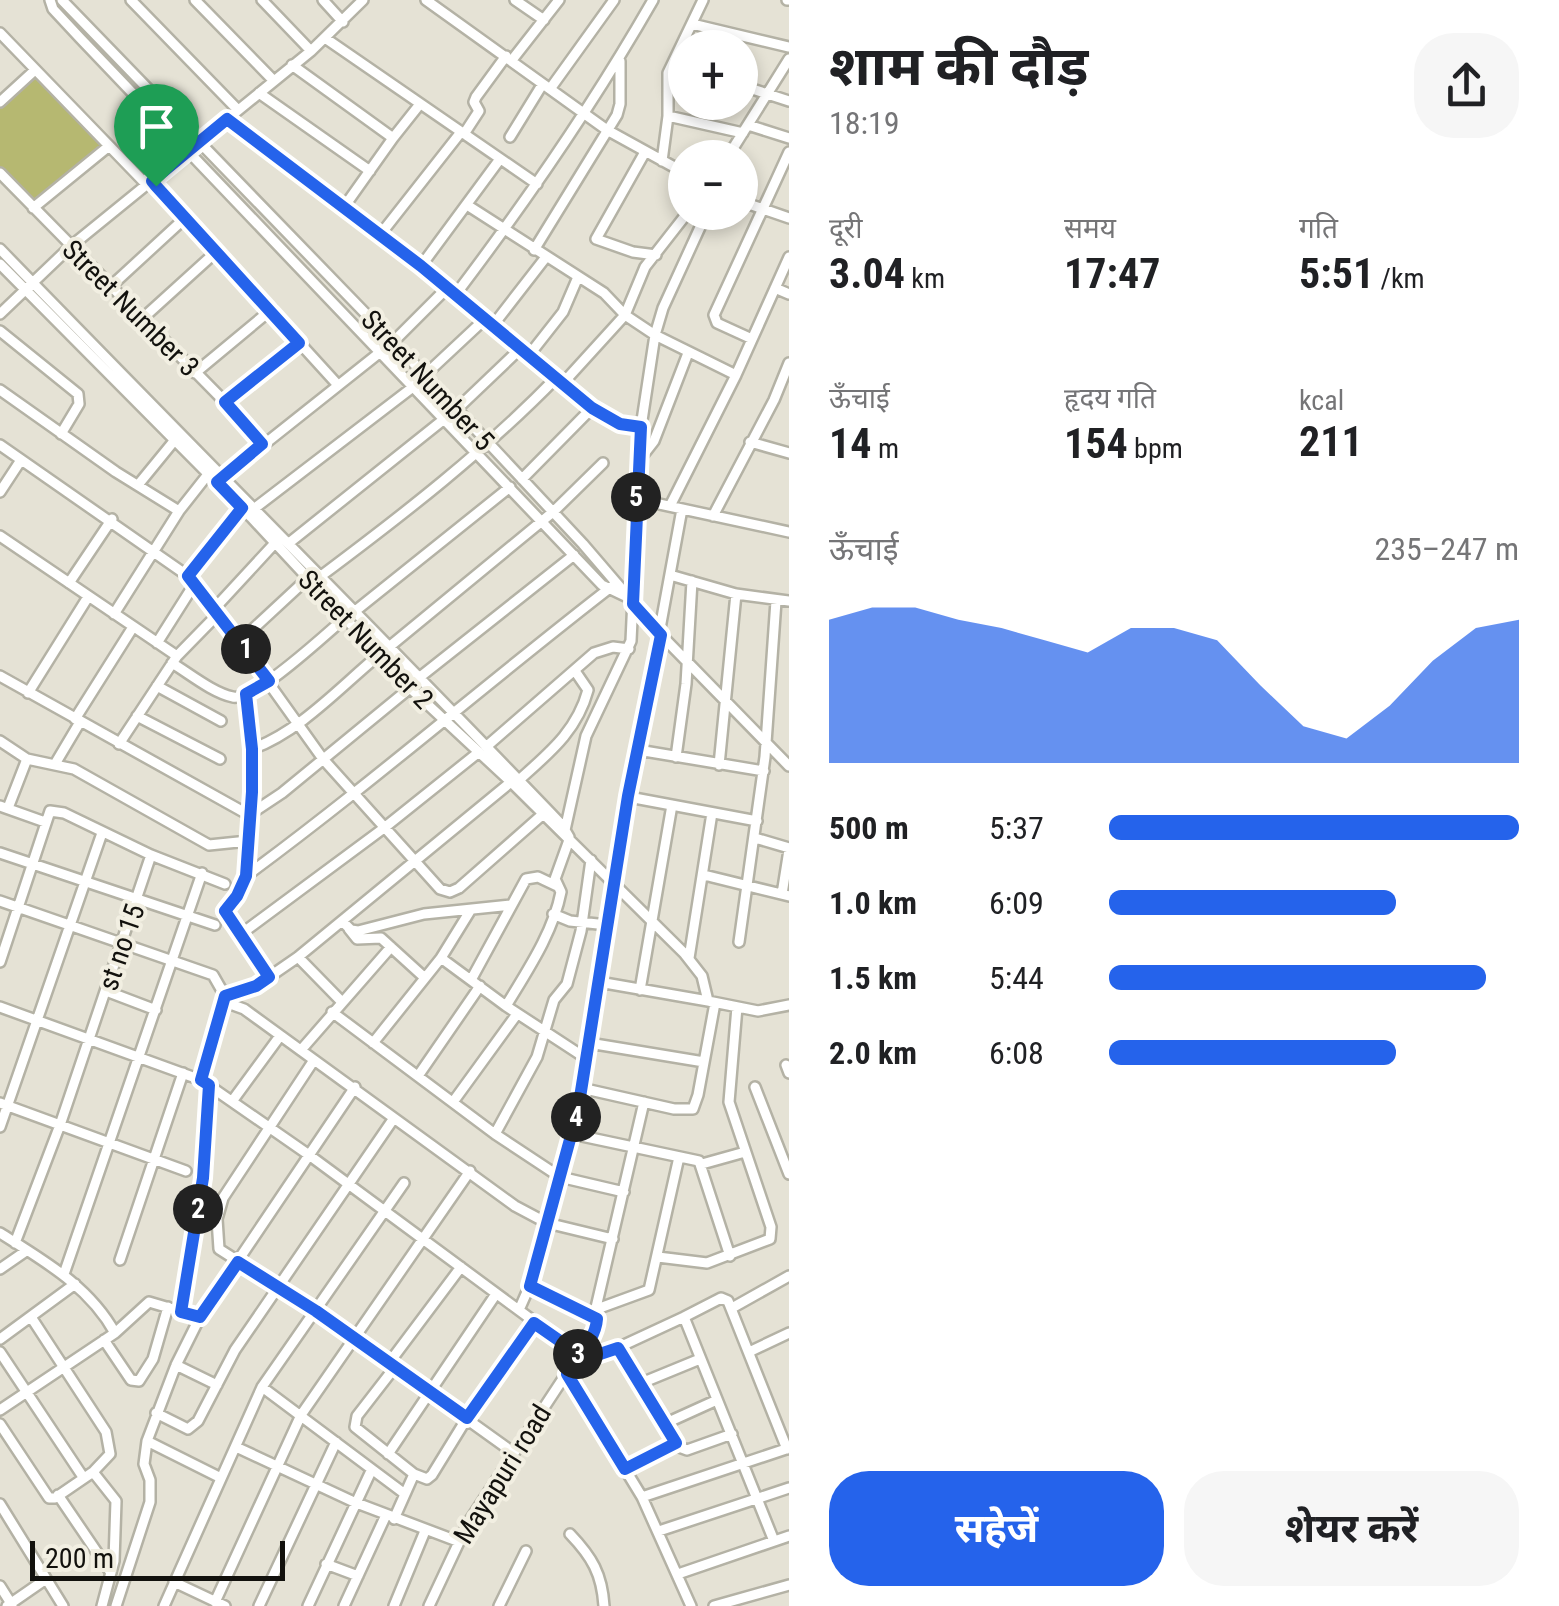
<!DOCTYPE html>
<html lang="hi">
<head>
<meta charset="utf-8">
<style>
	body { margin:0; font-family:"Roboto Condensed","Noto Sans Devanagari",sans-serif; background:#f6f6f6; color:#202124; height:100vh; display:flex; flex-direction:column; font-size:38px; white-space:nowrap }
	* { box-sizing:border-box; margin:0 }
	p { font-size:32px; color:#757577 }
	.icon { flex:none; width:55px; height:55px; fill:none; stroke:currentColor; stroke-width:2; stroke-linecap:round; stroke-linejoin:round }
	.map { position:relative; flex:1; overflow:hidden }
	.details { display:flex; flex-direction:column; background:#fff; width:770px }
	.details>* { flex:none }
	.fabs { position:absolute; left:668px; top:30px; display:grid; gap:20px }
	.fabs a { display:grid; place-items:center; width:90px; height:90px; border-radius:50%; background:#fff; box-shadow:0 5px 15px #0003; font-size:50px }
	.scale { position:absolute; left:30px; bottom:25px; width:255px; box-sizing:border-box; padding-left:10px; border:5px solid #12110d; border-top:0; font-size:28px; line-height:35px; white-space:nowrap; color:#12110d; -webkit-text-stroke:8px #f2efe2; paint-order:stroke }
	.pin { position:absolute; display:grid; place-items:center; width:85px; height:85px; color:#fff; margin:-102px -42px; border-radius:50% 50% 50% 0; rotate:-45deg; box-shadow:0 0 10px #0007 }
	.pin .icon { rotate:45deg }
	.km { position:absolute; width:50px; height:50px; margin:-25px; border-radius:50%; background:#222; color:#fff; font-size:28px; line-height:50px; text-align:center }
	.round { display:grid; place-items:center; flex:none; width:105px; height:105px; border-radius:40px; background:#f6f6f6 }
	.summary { display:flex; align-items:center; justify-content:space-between; height:170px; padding:0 40px }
	h1 { font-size:55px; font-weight:700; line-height:75px }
	.figures { display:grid; grid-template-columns:repeat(3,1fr); gap:15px; height:170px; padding:10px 40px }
	.figures div { display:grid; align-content:center }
	.figures b { font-size:42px; font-weight:700 }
	.figures small { font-size:28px; font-weight:400 }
	.figures p { font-size:28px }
	.chart { height:280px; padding:20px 40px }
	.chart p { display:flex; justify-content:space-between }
	.chart svg { width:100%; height:180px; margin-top:10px; fill:#2563eb; opacity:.7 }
	.action { display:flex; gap:20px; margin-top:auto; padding:20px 40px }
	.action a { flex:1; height:115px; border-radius:40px; background:#2563eb; color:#fff; font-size:40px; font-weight:700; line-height:115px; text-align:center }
	.action a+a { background:#f6f6f6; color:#202124 }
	ul { padding:0 40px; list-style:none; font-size:32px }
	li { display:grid; grid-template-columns:160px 120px 1fr; align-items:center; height:75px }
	li i { height:25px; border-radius:12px; background:#2563eb }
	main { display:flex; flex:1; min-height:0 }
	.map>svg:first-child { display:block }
	.green { fill:#b6b871 }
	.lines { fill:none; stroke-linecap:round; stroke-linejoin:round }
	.street-casing { stroke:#b4b2a5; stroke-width:14 }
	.street { stroke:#fff; stroke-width:9 }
	.route-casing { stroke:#fff; stroke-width:20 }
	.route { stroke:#2563eb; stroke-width:12 }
	.labels { text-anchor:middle; stroke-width:8; stroke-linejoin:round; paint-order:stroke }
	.street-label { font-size:28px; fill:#12110d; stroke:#f2efe2 }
</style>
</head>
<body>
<main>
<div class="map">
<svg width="789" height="1606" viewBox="0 0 789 1606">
	<rect width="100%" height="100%" fill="#e5e2d5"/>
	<path class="green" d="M36,77L109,155L40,209L0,167V108Z"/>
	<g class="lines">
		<defs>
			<path id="street" d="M50,0L53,9L80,38L602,585L625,596
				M62,0L425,375L583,544L661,635L789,766
				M131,0L238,110
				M195,0L274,81
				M262,0L311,51
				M323,0L343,22
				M426,0L607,130L685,173
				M515,0L544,20
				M787,0H789
				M692,24L789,47
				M0,33L147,185
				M325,38L537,184
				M512,60L559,0
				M292,65L393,138L344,207
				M740,85L789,101
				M550,89L614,0
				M259,93L370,171
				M0,102L35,70
				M668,116L743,133
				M227,119L421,266L500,159
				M748,125L789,138
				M464,134L479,111L474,102L476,97L506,56
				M510,137L542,85
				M393,138L420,104
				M645,152L596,239L633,252L656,255
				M727,158L789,59
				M662,161L668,116V73L703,0
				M0,173L225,402L262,444
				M152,181L337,384
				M740,201L789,218
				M467,205L604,293L625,315L655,335L736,375
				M33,208L109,146
				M380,235L461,132
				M0,249C186,441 376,631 562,825L569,837
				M534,250L617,115L620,104V61
				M0,264L251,517L410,688L511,782L684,953L702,976L708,1001L758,1011L789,1005
				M421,266L592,408L619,424L641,427
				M110,287L185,218
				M775,288L789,294
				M456,294C528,199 594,103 653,0
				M0,314L70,247L311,51L363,0
				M142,319L217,251
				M494,324L546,257
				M0,331L78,394L79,404L61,434
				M752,339L717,323L714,315L789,152
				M530,354L563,312L578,277
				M195,373L272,309
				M425,375L486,318
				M564,382L625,315L645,267L688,212
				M0,390L116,472L179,511L209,473
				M225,402L299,343
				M456,410L522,347
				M750,442L789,453
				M0,445L188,576L215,608L323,759L440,889L450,892L459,888L542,815
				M640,459L654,441L688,353
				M223,477L393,342L448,287
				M522,479L592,408
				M138,485L174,441
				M0,492L21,460
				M636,499L789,532
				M670,506L736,375L789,257
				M255,508L413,387
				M713,516L774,400L789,363
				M0,536L177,656
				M289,543L443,420
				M670,575L736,594L789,601
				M188,576L242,509
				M321,576C404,514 485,451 557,377
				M69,583L112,519
				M215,608L275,543
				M354,612L510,487
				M114,614L179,511
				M240,641L308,578
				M157,643L195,583
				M389,647L553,512L603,463
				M172,663C190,674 213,693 233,697C254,702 327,633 346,617
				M0,676L249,815
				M420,677L574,555
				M157,686L221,721
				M28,693L88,597
				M247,695C253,756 249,814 246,876L242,889L225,911L269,977
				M137,716L220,759
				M75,719L133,627
				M0,741L27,759L74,769L209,845L248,841
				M119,744L177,656L219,613
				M487,746L594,653L613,647L629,649
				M252,749C301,731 341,686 380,654
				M638,750L764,771
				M676,757L686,684L692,581
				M55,764L80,722
				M719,765L736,594
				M519,780C549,753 577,731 588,690L575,671
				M629,797L757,821
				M0,806L45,822
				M8,808L27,759
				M249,815L282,793L410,688
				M565,830L586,736L631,641L641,427L655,335L663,308L707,212
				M755,838L789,848
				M0,853L215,925
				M704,875L789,896
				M246,876C371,784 488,682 611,587
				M782,894L789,850
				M0,901L213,975L225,996
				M553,914L570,921L607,925
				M343,922L351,930L358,931L424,914L511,905
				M349,929L357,939L381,938L425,978
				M241,934L384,828L479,752
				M739,942L765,757L776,601
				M298,957L341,1001
				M441,958L506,1006L587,1059
				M689,958L712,813
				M0,962L50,811L64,813L151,855L225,884
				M471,980L526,879L538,877L557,886
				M599,982L708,1001
				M640,990L672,805
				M106,991L156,1010
				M222,1001L228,994L256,986L298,957L511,782
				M506,1006C527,971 553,933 561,892L555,879L569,840
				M0,1007L201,1080L309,1155L585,1359L600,1356L684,1317L774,1541
				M332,1012L495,1134L560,1177L624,1192
				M373,1043L441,958L470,911
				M589,1043L704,1062
				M301,1050L391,947
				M314,1060L223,1198L217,1219L219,1249L316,1311L514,1453
				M786,1065L789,1073
				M418,1076L480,986
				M201,1080L222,1001L244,1009L515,1206L547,1223L613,1239
				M755,1087L789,1174
				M581,1088L674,1109H693L698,1095L715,1003
				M233,1100L280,1036
				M453,1102L517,1014
				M0,1103L186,1171
				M0,1127L102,833
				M495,1134L537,1057L554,1000L567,984L581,931L591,860
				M572,1134L699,1161L730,1256
				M702,1164L745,1152
				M0,1233C44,1261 89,1286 115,1333
				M15,1243L60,1125L151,855
				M658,1257L707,1263L770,1239L771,1227L729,1102L737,1007
				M120,1260L183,1073
				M0,1269L26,1251
				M64,1274L202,873
				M732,1308L789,1276
				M597,1309L649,1290L679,1157
				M519,1310L530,1285
				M181,1312L203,1178L209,1085
				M594,1316L644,1102
				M31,1317L106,1432L110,1454L93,1472
				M684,1317L721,1298L728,1301L787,1449
				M0,1339L75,1284
				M104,1340L131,1380L139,1381L153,1359L168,1307
				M618,1348L679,1447L687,1450L732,1434
				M0,1352L83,1477
				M749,1352L789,1333
				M389,1363L461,1267
				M176,1365L217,1385
				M395,1367L357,1416L355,1427L414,1474
				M567,1374L642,1497L691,1606
				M639,1384L700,1359
				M262,1387L405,1494
				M0,1410L115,1333L149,1302L200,1317
				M156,1413L188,1429L198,1421L235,1350L394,1118
				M0,1424L49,1498H55L93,1472L116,1501L114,1561L102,1606
				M664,1424L717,1400
				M147,1441L221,1478
				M236,1447L354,1502L457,1541
				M388,1454L496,1294
				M625,1469L676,1443
				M58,1495L111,1573
				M642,1497L789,1448
				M0,1504L63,1606
				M394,1519L414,1474L427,1479L432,1475L467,1418L534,1323
				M659,1531L789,1488
				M570,1534C592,1557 602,1574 604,1606
				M326,1564L358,1576
				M678,1574L789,1536
				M174,1582L225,1606
				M0,1586L12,1605
				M215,1602L301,1415L470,1171
				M7,1606L46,1579
				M116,1606L150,1502V1480L144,1464L147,1441L176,1365L200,1317L355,1087
				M164,1606L262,1387L404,1183
				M259,1606L336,1442
				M308,1606L371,1471
				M344,1606L386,1515
				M394,1606L425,1531
				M429,1606L468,1523L597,1327L594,1316L530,1285L578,1110L629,797L682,509
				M499,1606L526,1551
				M714,1606L789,1585"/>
		</defs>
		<use href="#street" class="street-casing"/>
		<use href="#street" class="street"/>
	</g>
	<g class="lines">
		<defs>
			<path id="route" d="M156,186L299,343L225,402L262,444L217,482L242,508L188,576L269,681L246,694L252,749V792L246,876L237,896L225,911L269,977L256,986L225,996L201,1080L209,1085L203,1178L181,1312L200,1317L238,1262L316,1311L467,1418L534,1323L580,1355L585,1359L618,1348L676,1443L625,1469L567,1374C578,1358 596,1338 597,1319L530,1286L578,1110L628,796L661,635L633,604L641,427L620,424L592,408L421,266L227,119L152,181L156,186"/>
		</defs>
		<use href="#route" class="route-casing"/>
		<use href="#route" class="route"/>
	</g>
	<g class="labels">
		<g class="street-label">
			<text transform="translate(131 308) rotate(45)" y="10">Street Number 3</text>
			<text transform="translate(428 380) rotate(47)" y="10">Street Number 5</text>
			<text transform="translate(366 639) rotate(46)" y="10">Street Number 2</text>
			<text transform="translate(121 947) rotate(-71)" y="10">st no 15</text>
			<text transform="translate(502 1474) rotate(-58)" y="10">Mayapuri road</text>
		</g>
	</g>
</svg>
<div class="fabs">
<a>+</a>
<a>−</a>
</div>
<div class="scale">200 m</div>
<div class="pin" style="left:156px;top:186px;background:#1e9e55"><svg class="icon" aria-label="arrive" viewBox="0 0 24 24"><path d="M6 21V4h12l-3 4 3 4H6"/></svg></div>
<b class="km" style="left:246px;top:649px">1</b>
<b class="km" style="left:198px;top:1209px">2</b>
<b class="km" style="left:578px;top:1354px">3</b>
<b class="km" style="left:576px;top:1117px">4</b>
<b class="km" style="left:636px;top:497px">5</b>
</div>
<section class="details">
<div class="summary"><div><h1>शाम की दौड़</h1><p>18:19</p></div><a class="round"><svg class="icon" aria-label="share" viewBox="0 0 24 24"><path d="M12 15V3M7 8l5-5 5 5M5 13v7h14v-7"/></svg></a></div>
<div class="figures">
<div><p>दूरी</p><b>3.04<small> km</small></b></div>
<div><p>समय</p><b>17:47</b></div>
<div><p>गति</p><b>5:51<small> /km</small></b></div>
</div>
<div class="figures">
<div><p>ऊँचाई</p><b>14<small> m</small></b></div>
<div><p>हृदय गति</p><b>154<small> bpm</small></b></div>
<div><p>kcal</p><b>211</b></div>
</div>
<div class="chart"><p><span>ऊँचाई</span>235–247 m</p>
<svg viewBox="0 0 160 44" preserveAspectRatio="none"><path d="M0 44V9L10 6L20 6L30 9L40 11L50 14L60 17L70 11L80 11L90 14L100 25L110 35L120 38L130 30L140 19L150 11L160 9V44z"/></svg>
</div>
<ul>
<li><b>500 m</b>5:37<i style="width:100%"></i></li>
<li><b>1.0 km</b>6:09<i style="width:70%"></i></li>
<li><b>1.5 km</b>5:44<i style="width:92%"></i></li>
<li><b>2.0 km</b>6:08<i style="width:70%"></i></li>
</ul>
<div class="action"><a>सहेजें</a><a>शेयर करें</a></div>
</section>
</main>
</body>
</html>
